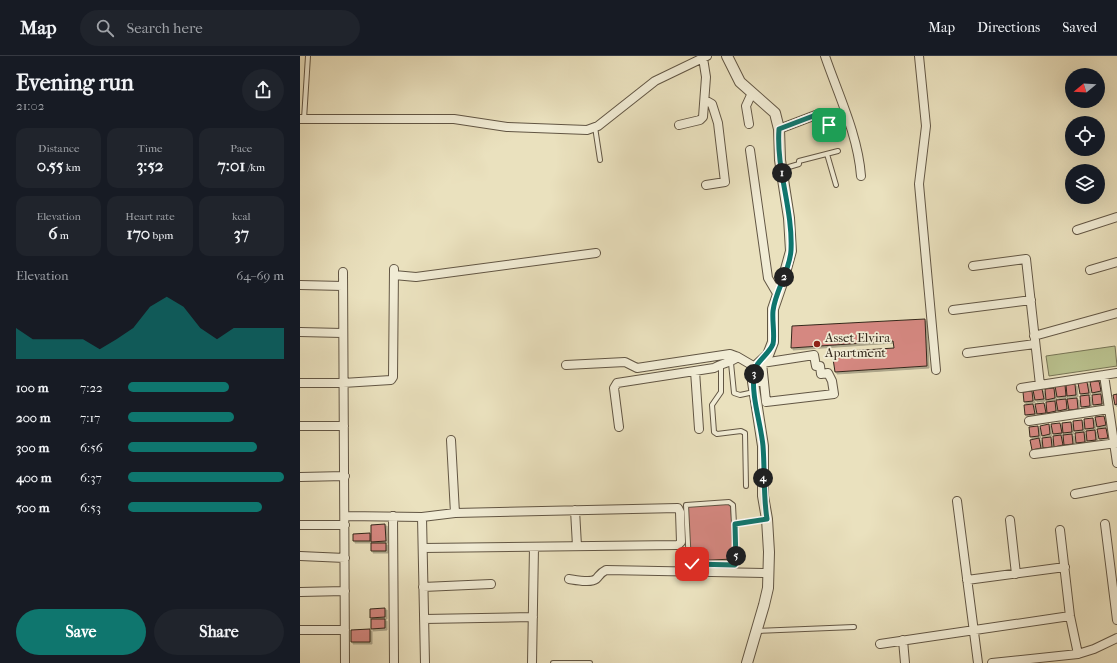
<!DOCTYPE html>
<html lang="en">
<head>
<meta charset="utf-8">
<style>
	body { margin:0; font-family:"IM FELL French Canon",serif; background:#20242c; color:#f1f3f6; height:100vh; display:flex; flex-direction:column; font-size:15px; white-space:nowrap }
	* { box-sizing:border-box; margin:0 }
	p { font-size:13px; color:#9ea1a6 }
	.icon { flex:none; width:22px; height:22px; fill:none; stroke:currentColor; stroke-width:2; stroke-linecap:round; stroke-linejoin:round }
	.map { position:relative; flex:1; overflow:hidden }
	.panel { display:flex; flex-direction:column; background:#171b24; width:300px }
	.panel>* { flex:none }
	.needle { width:26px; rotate:252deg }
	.controls { position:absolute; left:765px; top:12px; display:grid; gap:8px }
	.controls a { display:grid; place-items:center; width:40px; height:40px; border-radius:50%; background:#171b24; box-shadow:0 4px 16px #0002; font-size:20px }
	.pin { position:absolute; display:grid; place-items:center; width:34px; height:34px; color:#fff; margin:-17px; border-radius:8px; box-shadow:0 2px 6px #0006 }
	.km { position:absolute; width:20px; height:20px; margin:-10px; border-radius:50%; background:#222; color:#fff; font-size:11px; line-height:20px; text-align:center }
	.round { display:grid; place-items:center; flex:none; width:42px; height:42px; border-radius:21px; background:#20242c }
	.summary { display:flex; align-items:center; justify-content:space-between; height:68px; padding:0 16px }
	h1 { font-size:22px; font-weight:800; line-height:30px }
	.stats { display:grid; grid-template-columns:repeat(3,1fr); gap:6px; height:68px; padding:4px 16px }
	.stats div { display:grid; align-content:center; border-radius:10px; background:#20242c; text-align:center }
	.stats b { font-size:17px; font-weight:800 }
	.stats small { font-size:11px; font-weight:400 }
	.stats p { font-size:11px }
	.chart { height:112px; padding:8px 16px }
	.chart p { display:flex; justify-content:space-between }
	.chart svg { width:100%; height:72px; margin-top:4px; fill:#0f766e; opacity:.7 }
	.primary-button { display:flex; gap:8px; margin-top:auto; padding:8px 16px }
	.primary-button a { flex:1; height:46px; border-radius:24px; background:#0f766e; color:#fff; font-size:16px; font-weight:800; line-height:46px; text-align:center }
	.primary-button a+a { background:#20242c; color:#f1f3f6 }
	ul { padding:0 16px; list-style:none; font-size:13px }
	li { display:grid; grid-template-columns:64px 48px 1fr; align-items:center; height:30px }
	li i { height:10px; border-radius:5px; background:#0f766e }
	header { display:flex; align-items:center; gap:24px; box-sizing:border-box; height:56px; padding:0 20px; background:#171b24; border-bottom:1px solid #363941 }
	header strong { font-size:19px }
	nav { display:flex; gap:22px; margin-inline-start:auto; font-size:14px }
	.search { width:280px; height:36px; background:#20242c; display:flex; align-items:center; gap:10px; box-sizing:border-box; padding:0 14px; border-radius:22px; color:#9ea1a6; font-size:15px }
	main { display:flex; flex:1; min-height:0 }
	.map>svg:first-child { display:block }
	.green { fill:#bac28f; stroke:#777556 }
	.building { fill:#d58881; stroke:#34281c; filter:url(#shadow) }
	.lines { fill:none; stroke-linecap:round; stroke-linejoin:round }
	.service-casing { stroke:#625644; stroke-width:6 }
	.minor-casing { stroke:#625644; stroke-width:10 }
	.tertiary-casing { stroke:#625644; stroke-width:12 }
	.service { stroke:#f1ecd5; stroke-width:4 }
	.minor { stroke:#f1ecd5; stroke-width:8 }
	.tertiary { stroke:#f1ecd5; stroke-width:10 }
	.route-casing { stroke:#fff; stroke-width:8 }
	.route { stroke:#0f766e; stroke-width:5 }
	.poi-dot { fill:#8f2418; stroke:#f1ecd5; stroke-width:1.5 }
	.labels { text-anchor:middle; stroke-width:3.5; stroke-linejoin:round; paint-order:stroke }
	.poi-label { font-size:13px; fill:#34281c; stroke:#f1ecd5; text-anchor:start }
</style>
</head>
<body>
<header>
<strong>Map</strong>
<div class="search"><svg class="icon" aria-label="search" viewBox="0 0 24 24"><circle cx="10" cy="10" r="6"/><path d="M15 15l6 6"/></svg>Search here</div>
<nav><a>Map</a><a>Directions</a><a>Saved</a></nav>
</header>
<main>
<section class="panel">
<div class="summary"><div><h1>Evening run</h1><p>21:02</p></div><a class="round"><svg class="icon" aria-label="share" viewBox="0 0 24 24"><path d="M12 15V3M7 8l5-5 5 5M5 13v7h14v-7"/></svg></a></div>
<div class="stats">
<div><p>Distance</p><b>0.55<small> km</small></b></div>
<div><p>Time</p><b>3:52</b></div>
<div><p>Pace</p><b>7:01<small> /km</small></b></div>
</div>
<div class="stats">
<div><p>Elevation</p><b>6<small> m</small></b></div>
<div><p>Heart rate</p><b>170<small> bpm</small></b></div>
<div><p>kcal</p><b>37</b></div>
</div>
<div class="chart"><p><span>Elevation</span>64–69 m</p>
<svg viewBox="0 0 160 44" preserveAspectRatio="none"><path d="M0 44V25L10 32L20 32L30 32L40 32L50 38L60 32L70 25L80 12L90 6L100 12L110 25L120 32L130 25L140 25L150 25L160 25V44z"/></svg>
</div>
<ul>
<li><b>100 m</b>7:22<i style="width:65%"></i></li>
<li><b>200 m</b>7:17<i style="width:68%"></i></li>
<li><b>300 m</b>6:56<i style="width:83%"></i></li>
<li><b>400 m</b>6:37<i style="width:100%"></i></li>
<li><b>500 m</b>6:53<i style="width:86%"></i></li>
</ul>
<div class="primary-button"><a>Save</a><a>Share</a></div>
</section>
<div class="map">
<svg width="817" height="607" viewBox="0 0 817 607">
	<defs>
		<filter id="shadow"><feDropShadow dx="2" dy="2" stdDeviation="0" flood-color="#0004"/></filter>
	</defs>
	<rect width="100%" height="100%" fill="#eae1be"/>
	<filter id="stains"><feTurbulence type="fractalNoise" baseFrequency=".005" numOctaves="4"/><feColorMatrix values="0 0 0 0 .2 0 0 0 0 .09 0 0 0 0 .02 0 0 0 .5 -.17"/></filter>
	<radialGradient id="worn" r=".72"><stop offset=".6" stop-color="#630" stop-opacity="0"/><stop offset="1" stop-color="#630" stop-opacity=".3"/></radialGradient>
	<path class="green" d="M815,290L817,310L749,320L746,300Z"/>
	<path class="building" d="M625,263L627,310L535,316L532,296L594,292L593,285L491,292L492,270Z
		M799,325L801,335L792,337L790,326Z
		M787,326L789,337L780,338L778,327Z
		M775,328L776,339L767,340L766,329Z
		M765,329L766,340L757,341L755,330Z
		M754,332L755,342L746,344L745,333Z
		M742,333L744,343L735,344L733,334Z
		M732,335L733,345L724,346L723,336Z
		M801,338L802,348L793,349L792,339Z
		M817,338V348L815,349L813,339Z
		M789,339L790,350L781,351L780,340Z
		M777,342L778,353L769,354L767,343Z
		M766,343L767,353L758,355L756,344Z
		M755,345L756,355L747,357L746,346Z
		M744,347L746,357L737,358L735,348Z
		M733,348L735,358L725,359L724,349Z
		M804,360L806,369L797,371L795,361Z
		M793,362L794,372L785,373L784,363Z
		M782,364L783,374L774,375L773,365Z
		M771,366L772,376L763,377L762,367Z
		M760,367L762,377L753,378L751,368Z
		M749,368L750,378L742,380L740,370Z
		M738,370L739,380L730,381L729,371Z
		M806,372L808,382L799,383L797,373Z
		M795,374L796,384L787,385L786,375Z
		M784,376L785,386L776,387L775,377Z
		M772,378L773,388L764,389L763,379Z
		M761,379L763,389L754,391L753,380Z
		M751,381L752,391L743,392L742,382Z
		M739,382L741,392L732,394L730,384Z
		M431,448L433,503L390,505L387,450Z
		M85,468L86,485L71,486V469Z
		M70,477V485H53V478Z
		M71,487H86V495H71Z
		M85,552V561L70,562V553Z
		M71,563H85V572L71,573Z
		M70,573V586H51V574Z"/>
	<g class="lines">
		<defs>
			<path id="service" d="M4,63L8,0
				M295,71L300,104
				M527,98L536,129
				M482,113L499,108V105L538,95
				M431,307L434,337L440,339L454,336
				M421,309V336L412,349L414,376L417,378L441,375L445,377L446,430
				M429,446L433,449L436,507L435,509L389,508L386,449Z
				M435,468L466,463
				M457,575L554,571
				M253,607H290"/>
			<path id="minor" d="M525,0C538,38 558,79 561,120
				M619,0L626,70L619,128L636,314
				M405,44L412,48L418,67L425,126L406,129
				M0,63H154L207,71L287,74L298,70L355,25L407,0
				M449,68L446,50L452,37
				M379,69L400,64L403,61L406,21L403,2
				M479,73L521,57L524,58L529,69L547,64
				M450,94L468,222L478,239
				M777,174L817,161
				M673,210L726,203L740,329
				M790,214L817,206
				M43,216L45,607
				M94,219L116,221L296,197
				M0,229L43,230
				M653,254L731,244
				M0,276L42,277
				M734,280L817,257
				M667,297L735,288
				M266,309L325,306L337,312L430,298L438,301L455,311
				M395,315L399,373
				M804,319L817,407
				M453,326H464L466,346L534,338L532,325L528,317L521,318L520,310H516L514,299L462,307L464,326
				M0,327H43L91,324L93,321L94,213
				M721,332L817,317
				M729,365L809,353
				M0,370H44
				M319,371L314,332L317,327L414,312C422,307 430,307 438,301
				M151,384L155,457
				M734,398L817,387
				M0,421L45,420
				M775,438L817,430
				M657,445L678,607
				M275,454L277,490
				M45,460L122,461
				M93,460L94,607
				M710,464L716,518
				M805,468L817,564
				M0,469H45
				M760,474L770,560L778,598
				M123,492L378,489L381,486L380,456L378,452L155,457L122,461L125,607
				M0,500L45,502
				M269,523C276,524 291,527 296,523C300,519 300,517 306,514L468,517
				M667,524L765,511
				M123,531L191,528
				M0,536L45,535
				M124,563L233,561
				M0,574H45
				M603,584L605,607
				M580,588L770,560
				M232,607L234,491
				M692,607L778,598L794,593L817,582"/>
			<path id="tertiary" d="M427,0L440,26L475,57L479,73L480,104L489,162L491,195L483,224L473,253V286L468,299L455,311L453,326L463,390V440L467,463L469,496L468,532L464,549L447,607"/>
		</defs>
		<use href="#service" class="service-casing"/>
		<use href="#minor" class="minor-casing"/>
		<use href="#tertiary" class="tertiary-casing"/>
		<use href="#service" class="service"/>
		<use href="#minor" class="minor"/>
		<use href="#tertiary" class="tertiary"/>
	</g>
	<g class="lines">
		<defs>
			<path id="route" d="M392,508L435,509L436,507L435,468L467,463C463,438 465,415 463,390C461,368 451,340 454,318C455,305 468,300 473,288C475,280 472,264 473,255C475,235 490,215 491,194C493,153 476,114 479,73L521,57L524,58L529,69"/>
		</defs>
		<use href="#route" class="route-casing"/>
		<use href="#route" class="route"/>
	</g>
	<circle class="poi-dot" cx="517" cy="288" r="4"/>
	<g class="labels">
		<g class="poi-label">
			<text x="525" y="286">Asset Elvira<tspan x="525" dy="15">Apartment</tspan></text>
		</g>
	</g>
	<rect width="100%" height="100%" filter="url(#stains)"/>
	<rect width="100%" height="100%" fill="url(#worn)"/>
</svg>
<div class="controls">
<a><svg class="needle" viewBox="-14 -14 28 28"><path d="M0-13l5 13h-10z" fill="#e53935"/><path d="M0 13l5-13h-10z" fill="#9ea1a6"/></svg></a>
<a><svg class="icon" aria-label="locate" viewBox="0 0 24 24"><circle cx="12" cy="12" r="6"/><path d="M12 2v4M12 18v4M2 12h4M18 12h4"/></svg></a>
<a><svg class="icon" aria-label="layers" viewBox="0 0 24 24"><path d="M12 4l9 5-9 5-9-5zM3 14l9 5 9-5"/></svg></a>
</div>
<div class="pin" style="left:529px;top:69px;background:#1e9e55"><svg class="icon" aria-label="arrive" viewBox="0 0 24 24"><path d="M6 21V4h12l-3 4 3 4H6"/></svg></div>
<div class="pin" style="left:392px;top:508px;background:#d93025"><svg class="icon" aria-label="check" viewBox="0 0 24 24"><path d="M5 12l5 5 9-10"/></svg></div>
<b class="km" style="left:482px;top:117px">1</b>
<b class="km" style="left:484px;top:221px">2</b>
<b class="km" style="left:454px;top:318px">3</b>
<b class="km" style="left:463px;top:422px">4</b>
<b class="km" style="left:436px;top:500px">5</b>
</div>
</main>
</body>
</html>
